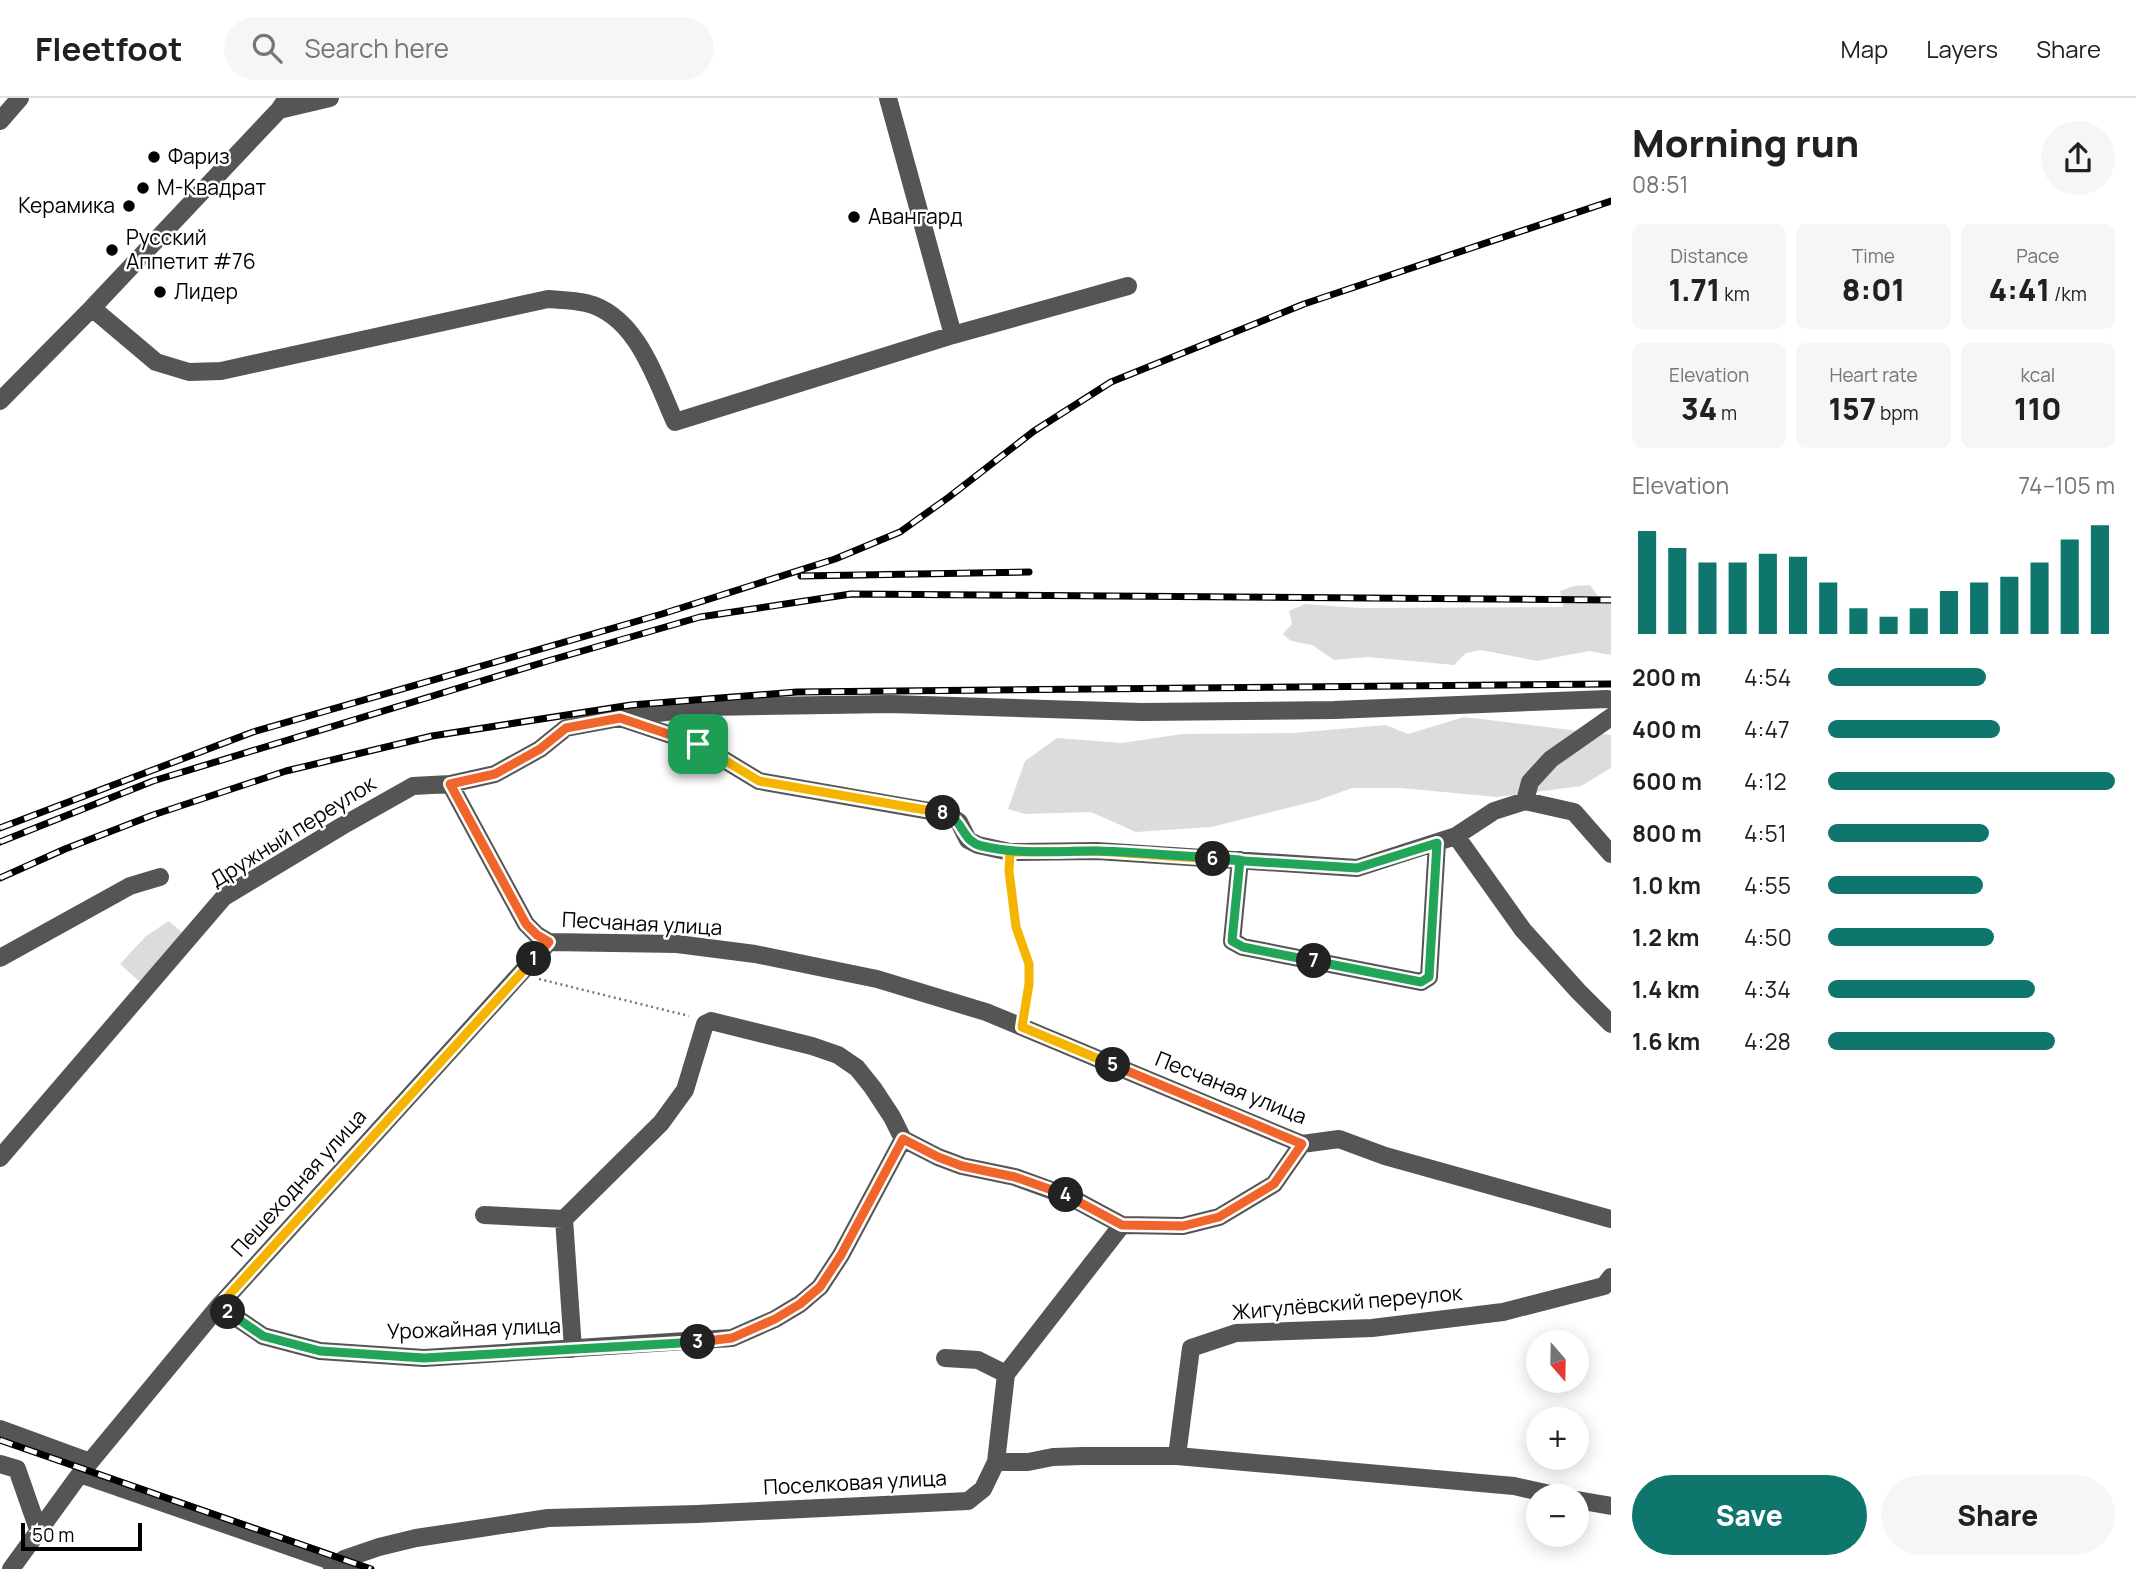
<!DOCTYPE html>
<html lang="en">
<head>
<meta charset="utf-8">
<style>
	body { margin:0; font-family:Manrope,sans-serif; background:#f6f6f6; color:#202124; height:100vh; display:flex; flex-direction:column; font-size:26px; white-space:nowrap }
	* { box-sizing:border-box; margin:0 }
	p { font-size:23px; color:#757577 }
	.icon { flex:none; width:38px; height:38px; fill:none; stroke:currentColor; stroke-width:2; stroke-linecap:round; stroke-linejoin:round }
	.map { position:relative; flex:1; overflow:hidden }
	.details { display:flex; flex-direction:column; background:#fff; width:525px }
	.details>* { flex:none }
	.needle { width:46px; rotate:160deg }
	.buttons { position:absolute; left:1526px; top:1232px; display:grid; gap:14px }
	.buttons a { display:grid; place-items:center; width:63px; height:63px; border-radius:50%; background:#fff; box-shadow:0 4px 18px #0003; font-size:35px }
	.scale { position:absolute; left:21px; bottom:18px; width:121px; box-sizing:border-box; padding-left:7px; border:4px solid #000; border-top:0; font-size:19px; line-height:24px; white-space:nowrap; color:#000; -webkit-text-stroke:5px #fff; paint-order:stroke }
	.pin { position:absolute; display:grid; place-items:center; width:60px; height:60px; color:#fff; margin:-30px; border-radius:14px; box-shadow:0 4px 10px #0006 }
	.km { position:absolute; width:35px; height:35px; margin:-18px; border-radius:50%; background:#222; color:#fff; font-size:19px; line-height:35px; text-align:center }
	.round { display:grid; place-items:center; flex:none; width:74px; height:74px; border-radius:37px; background:#f6f6f6 }
	.head { display:flex; align-items:center; justify-content:space-between; height:119px; padding:0 21px }
	h1 { font-size:38px; font-weight:800; line-height:52px }
	.stats { display:grid; grid-template-columns:repeat(3,1fr); gap:10px; height:119px; padding:7px 21px }
	.stats div { display:grid; align-content:center; border-radius:10px; background:#f6f6f6; text-align:center }
	.stats b { font-size:30px; font-weight:800 }
	.stats small { font-size:19px; font-weight:400 }
	.stats p { font-size:19px }
	.chart { height:196px; padding:14px 21px }
	.chart p { display:flex; justify-content:space-between }
	.chart svg { width:100%; height:126px; margin-top:7px; stroke:#0f766e; stroke-width:6 }
	.button { display:flex; gap:14px; margin-top:auto; padding:14px 21px }
	.button a { flex:1; height:80px; border-radius:42px; background:#0f766e; color:#fff; font-size:28px; font-weight:800; line-height:80px; text-align:center }
	.button a+a { background:#f6f6f6; color:#202124 }
	ul { padding:0 21px; list-style:none; font-size:23px }
	li { display:grid; grid-template-columns:112px 84px 1fr; align-items:center; height:52px }
	li i { height:18px; border-radius:9px; background:#0f766e }
	header { display:flex; align-items:center; gap:42px; box-sizing:border-box; height:98px; padding:0 35px; background:#fff; border-bottom:2px solid #e0e0e0 }
	header strong { font-size:33px }
	nav { display:flex; gap:38px; margin-inline-start:auto; font-size:24px }
	.search { width:490px; height:63px; background:#f6f6f6; display:flex; align-items:center; gap:18px; box-sizing:border-box; padding:0 24px; border-radius:38px; color:#757577; font-size:26px }
	main { display:flex; flex:1; min-height:0 }
	.map>svg:first-child { display:block }
	.green { fill:#dcdcdc }
	.lines { fill:none; stroke-linecap:round; stroke-linejoin:round }
	.path { stroke:#777; stroke-width:2.5; stroke-dasharray:2 3.5; stroke-linecap:butt }
	.minor { stroke:#555; stroke-width:18 }
	.rail-casing { stroke:#000; stroke-width:7 }
	.rail { stroke:#fff; stroke-width:4.5; stroke-dasharray:13; stroke-linecap:butt }
	.split-1-casing { stroke:#fff; stroke-width:14 }
	.split-2-casing { stroke:#fff; stroke-width:14 }
	.split-3-casing { stroke:#fff; stroke-width:14 }
	.split-4-casing { stroke:#fff; stroke-width:14 }
	.split-5-casing { stroke:#fff; stroke-width:14 }
	.split-6-casing { stroke:#fff; stroke-width:14 }
	.split-7-casing { stroke:#fff; stroke-width:14 }
	.split-8-casing { stroke:#fff; stroke-width:14 }
	.split-9-casing { stroke:#fff; stroke-width:14 }
	.split-1 { stroke:#f0652b; stroke-width:9 }
	.split-2 { stroke:#f5b400; stroke-width:9 }
	.split-3 { stroke:#22a559; stroke-width:9 }
	.split-4 { stroke:#f0652b; stroke-width:9 }
	.split-5 { stroke:#f0652b; stroke-width:9 }
	.split-6 { stroke:#f5b400; stroke-width:9 }
	.split-7 { stroke:#22a559; stroke-width:9 }
	.split-8 { stroke:#22a559; stroke-width:9 }
	.split-9 { stroke:#f5b400; stroke-width:9 }
	.poi-dot { fill:#000; stroke:#fff; stroke-width:2.5 }
	.labels { text-anchor:middle; stroke-width:5; stroke-linejoin:round; paint-order:stroke }
	.poi-label { font-size:21px; fill:#000; stroke:#fff; text-anchor:start }
	.street-label { font-size:21px; fill:#000; stroke:#fff }
</style>
</head>
<body>
<header>
<strong>Fleetfoot</strong>
<div class="search"><svg class="icon" aria-label="search" viewBox="0 0 24 24"><circle cx="10" cy="10" r="6"/><path d="M15 15l6 6"/></svg>Search here</div>
<nav><a>Map</a><a>Layers</a><a>Share</a></nav>
</header>
<main>
<div class="map">
<svg width="1611" height="1471" viewBox="0 0 1611 1471">
	<rect width="100%" height="100%" fill="#fff"/>
	<path class="green" d="M1590,487L1598,498L1611,500V557L1589,553L1537,563L1481,552L1466,555L1454,567L1368,559L1334,562L1312,547L1291,543L1283,536L1292,526L1289,513L1305,506L1360,510L1563,509L1560,493L1574,488Z
		M1464,619L1611,637V670L1581,688L1497,699L1400,690H1352L1319,702L1211,729L1136,734L1091,714L1025,716L1008,711L1025,663L1057,640L1122,645L1182,636L1293,635L1386,627L1408,636Z
		M169,823L184,836L140,884L120,866L146,838Z"/>
	<g class="lines">
		<path class="path" d="M1009,771L1016,829L1029,866V886L1025,912
			M539,881L689,918"/>
		<path class="minor" d="M888,0L953,237
			M279,12L330,0
			M0,23L20,0
			M92,210L156,264L189,274L221,273L548,201C560,202 574,202 586,205C637,217 656,282 675,324L953,237L1128,188
			M0,303L92,210L279,12L287,0
			M626,619L705,609L892,606L1141,614L1334,612L1607,601L1611,602
			M450,686L526,826L537,837L549,844L677,846L755,856L877,881L986,914L1302,1046L1339,1041L1385,1058L1611,1121
			M1525,703L1530,684L1551,661L1611,619
			M1456,738L1523,832L1578,893L1611,926
			M1240,762L1232,843L1243,849L1421,884L1429,879L1437,745
			M0,860L130,788L160,779
			M0,1060L224,799L342,728L413,688L450,686L495,676L540,651L566,630L620,620L698,646L759,683L947,716L959,724L968,742L978,747L1010,754L1097,753L1357,770L1456,738L1494,713L1525,703L1574,714L1611,756
			M484,1117L564,1121
			M219,1208L263,1238L320,1253L424,1260L732,1240L775,1221L800,1206L820,1189L841,1157L903,1041
			M573,1251L564,1121L661,1025L685,992L705,926L711,923L812,948L838,957L857,970L873,990L892,1019L903,1041L938,1059L962,1068L1015,1079L1070,1099L1122,1127
			M945,1260L978,1262L1006,1276
			M0,1331L90,1364
			M1177,1358L1191,1250L1236,1235L1372,1230L1503,1214L1604,1188L1611,1179
			M996,1364H1028L1053,1359L1083,1358H1177L1514,1388L1559,1398
			M0,1366L17,1371L39,1434
			M80,1376L354,1471
			M1577,1402L1611,1408
			M11,1471L80,1376L219,1208L549,844
			M332,1471L344,1461L379,1449L416,1440L548,1420L697,1416L968,1403L983,1391L996,1364L1006,1276L1122,1127L1183,1128L1219,1119L1274,1086L1302,1046"/>
		<defs>
			<path id="rail" d="M801,478L1029,474
				M0,730L253,634L662,516L835,461L900,434L949,399L1034,333L1111,284L1304,206L1611,103
				M0,744L153,683L551,562L700,519L851,496L1611,502
				M0,780L65,751L153,717L286,673L432,638L631,607L797,594L1611,586
				M0,1342L371,1471"/>
		</defs>
		<use href="#rail" class="rail-casing"/>
		<use href="#rail" class="rail"/>
	</g>
	<g class="lines">
		<defs>
			<path id="split-1" d="M534,861L549,844L537,837L526,826L450,686L495,676L540,651L566,630L620,620L698,646"/>
			<path id="split-2" d="M228,1214L219,1208L534,861"/>
			<path id="split-3" d="M228,1214L263,1238L320,1253L424,1260L698,1244"/>
			<path id="split-4" d="M698,1244L732,1240L775,1221L800,1206L820,1189L841,1157L903,1041L938,1059L962,1068L1015,1079L1066,1097"/>
			<path id="split-5" d="M1066,1097L1122,1127L1183,1128L1219,1119L1274,1086L1302,1046L1113,967"/>
			<path id="split-6" d="M1113,967L1022,929L1029,886V866L1016,829L1009,773L1010,754L1097,753L1213,761"/>
			<path id="split-7" d="M1213,761L1357,770L1437,745L1429,879L1421,884L1314,863"/>
			<path id="split-8" d="M943,715C965,721 960,743 982,748C1019,757 1057,753 1095,753C1143,754 1192,759 1240,762L1232,843L1243,849L1314,863"/>
			<path id="split-9" d="M698,646L759,683L943,715"/>
		</defs>
		<use href="#split-1" class="split-1-casing"/>
		<use href="#split-2" class="split-2-casing"/>
		<use href="#split-3" class="split-3-casing"/>
		<use href="#split-4" class="split-4-casing"/>
		<use href="#split-5" class="split-5-casing"/>
		<use href="#split-6" class="split-6-casing"/>
		<use href="#split-7" class="split-7-casing"/>
		<use href="#split-8" class="split-8-casing"/>
		<use href="#split-9" class="split-9-casing"/>
		<use href="#split-1" class="split-1"/>
		<use href="#split-2" class="split-2"/>
		<use href="#split-3" class="split-3"/>
		<use href="#split-4" class="split-4"/>
		<use href="#split-5" class="split-5"/>
		<use href="#split-6" class="split-6"/>
		<use href="#split-7" class="split-7"/>
		<use href="#split-8" class="split-8"/>
		<use href="#split-9" class="split-9"/>
	</g>
	<g class="poi-dot">
		<circle cx="154" cy="59" r="7"/>
		<circle cx="143" cy="90" r="7"/>
		<circle cx="129" cy="108" r="7"/>
		<circle cx="854" cy="119" r="7"/>
		<circle cx="112" cy="152" r="7"/>
		<circle cx="160" cy="194" r="7"/>
	</g>
	<g class="labels">
		<g class="poi-label">
			<text x="168" y="66">Фариз</text>
			<text x="157" y="97">М-Квадрат</text>
			<text x="115" y="115" text-anchor="end">Керамика</text>
			<text x="868" y="126">Авангард</text>
			<text x="126" y="147">Русский<tspan x="126" dy="24">Аппетит #76</tspan></text>
			<text x="174" y="201">Лидер</text>
		</g>
		<g class="street-label">
			<text transform="translate(293 734) rotate(-32)" y="7">Дружный переулок</text>
			<text transform="translate(642 826) rotate(3)" y="7">Песчаная улица</text>
			<text transform="translate(1231 990) rotate(22)" y="7">Песчаная улица</text>
			<text transform="translate(299 1085) rotate(-48)" y="7">Пешеходная улица</text>
			<text transform="translate(1347 1205) rotate(-5)" y="7">Жигулёвский переулок</text>
			<text transform="translate(474 1231) rotate(-2)" y="7">Урожайная улица</text>
			<text transform="translate(855 1385) rotate(-3)" y="7">Поселковая улица</text>
		</g>
	</g>
</svg>
<div class="buttons">
<a><svg class="needle" viewBox="-14 -14 28 28"><path d="M0-13l5 13h-10z" fill="#e53935"/><path d="M0 13l5-13h-10z" fill="#757577"/></svg></a>
<a>+</a>
<a>−</a>
</div>
<div class="scale">50 m</div>
<div class="pin" style="left:698px;top:646px;background:#1e9e55"><svg class="icon" aria-label="arrive" viewBox="0 0 24 24"><path d="M6 21V4h12l-3 4 3 4H6"/></svg></div>
<b class="km" style="left:534px;top:861px">1</b>
<b class="km" style="left:228px;top:1214px">2</b>
<b class="km" style="left:698px;top:1244px">3</b>
<b class="km" style="left:1066px;top:1097px">4</b>
<b class="km" style="left:1113px;top:967px">5</b>
<b class="km" style="left:1213px;top:761px">6</b>
<b class="km" style="left:1314px;top:863px">7</b>
<b class="km" style="left:943px;top:715px">8</b>
</div>
<section class="details">
<div class="head"><div><h1>Morning run</h1><p>08:51</p></div><a class="round"><svg class="icon" aria-label="share" viewBox="0 0 24 24"><path d="M12 15V3M7 8l5-5 5 5M5 13v7h14v-7"/></svg></a></div>
<div class="stats">
<div><p>Distance</p><b>1.71<small> km</small></b></div>
<div><p>Time</p><b>8:01</b></div>
<div><p>Pace</p><b>4:41<small> /km</small></b></div>
</div>
<div class="stats">
<div><p>Elevation</p><b>34<small> m</small></b></div>
<div><p>Heart rate</p><b>157<small> bpm</small></b></div>
<div><p>kcal</p><b>110</b></div>
</div>
<div class="chart"><p><span>Elevation</span>74–105 m</p>
<svg viewBox="0 0 160 44" preserveAspectRatio="none"><path d="M5 44V8M15 44V14M25 44V19M35 44V19M45 44V16M55 44V17M65 44V26M75 44V35M85 44V38M95 44V35M105 44V29M115 44V26M125 44V24M135 44V19M145 44V11M155 44V6"/></svg>
</div>
<ul>
<li><b>200 m</b>4:54<i style="width:55%"></i></li>
<li><b>400 m</b>4:47<i style="width:60%"></i></li>
<li><b>600 m</b>4:12<i style="width:100%"></i></li>
<li><b>800 m</b>4:51<i style="width:56%"></i></li>
<li><b>1.0 km</b>4:55<i style="width:54%"></i></li>
<li><b>1.2 km</b>4:50<i style="width:58%"></i></li>
<li><b>1.4 km</b>4:34<i style="width:72%"></i></li>
<li><b>1.6 km</b>4:28<i style="width:79%"></i></li>
</ul>
<div class="button"><a>Save</a><a>Share</a></div>
</section>
</main>
</body>
</html>
